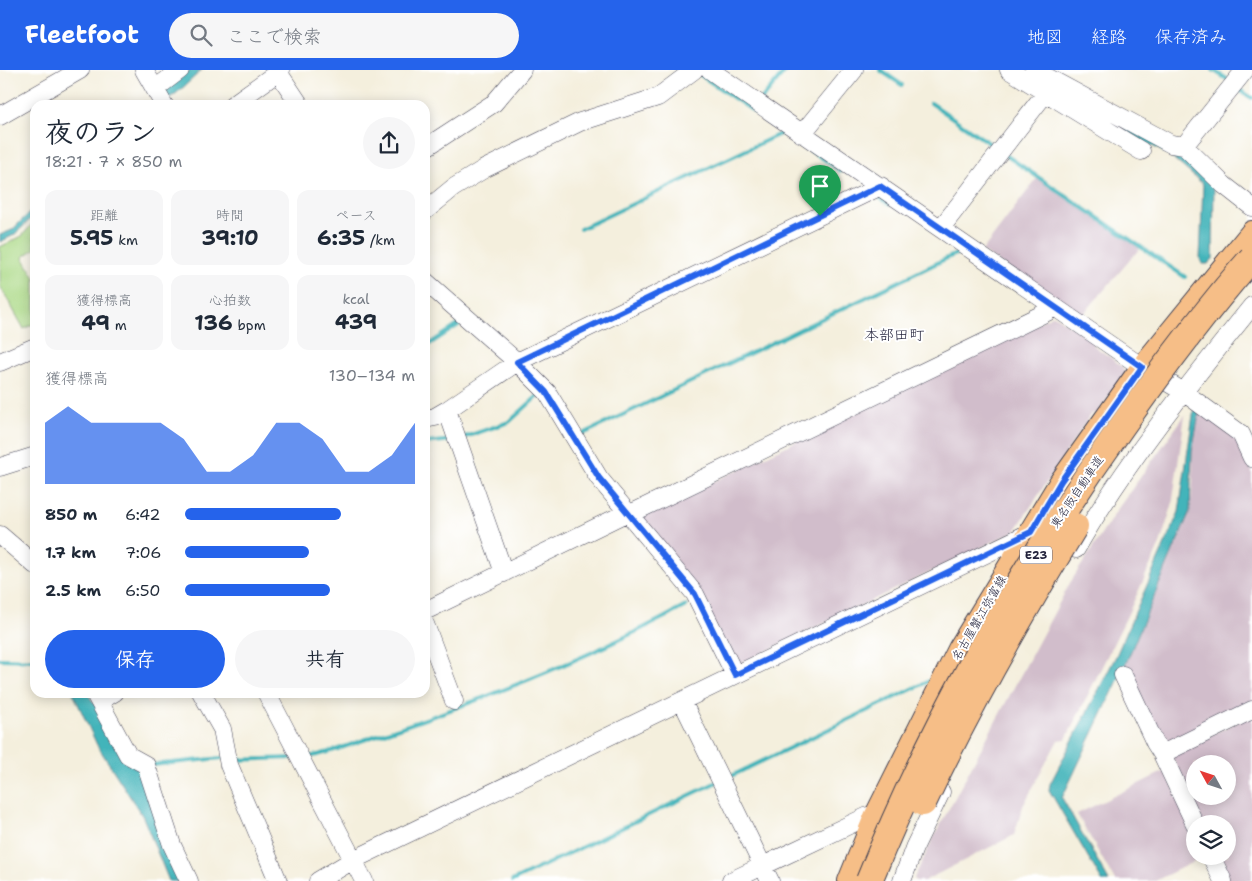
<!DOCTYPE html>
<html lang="ja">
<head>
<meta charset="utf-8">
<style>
	body { margin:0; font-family:"Shantell Sans","Klee One",sans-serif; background:#f6f6f7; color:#1f2937; height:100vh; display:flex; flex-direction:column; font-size:19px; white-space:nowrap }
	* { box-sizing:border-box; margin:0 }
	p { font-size:16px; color:#747a83 }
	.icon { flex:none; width:28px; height:28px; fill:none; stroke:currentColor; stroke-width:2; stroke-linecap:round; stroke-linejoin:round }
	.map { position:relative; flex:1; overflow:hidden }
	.drawer { position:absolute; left:30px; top:30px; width:400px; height:598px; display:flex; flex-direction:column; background:#fff; border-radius:15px; box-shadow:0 2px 12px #0003 }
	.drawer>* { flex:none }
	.needle { width:32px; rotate:310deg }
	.controls { position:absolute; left:1186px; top:685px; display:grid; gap:10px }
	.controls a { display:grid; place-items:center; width:50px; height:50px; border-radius:50%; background:#fff; box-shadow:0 2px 12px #0003; font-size:25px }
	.pin { position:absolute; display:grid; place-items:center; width:42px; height:42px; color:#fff; margin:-51px -21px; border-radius:50% 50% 50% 0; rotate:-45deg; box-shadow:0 0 5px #0007 }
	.pin .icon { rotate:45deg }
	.round { display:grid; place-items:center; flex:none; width:52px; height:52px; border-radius:26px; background:#f6f6f7 }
	.overview { display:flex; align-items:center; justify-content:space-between; height:85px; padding:0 15px }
	h1 { font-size:28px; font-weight:700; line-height:38px }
	.figures { display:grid; grid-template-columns:repeat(3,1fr); gap:8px; height:85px; padding:5px 15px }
	.figures div { display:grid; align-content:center; border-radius:12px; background:#f6f6f7; text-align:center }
	.figures b { font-size:21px; font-weight:700 }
	.figures small { font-size:14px; font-weight:400 }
	.figures p { font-size:14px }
	.chart { height:140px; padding:10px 15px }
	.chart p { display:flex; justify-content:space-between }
	.chart svg { width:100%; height:90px; margin-top:5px; fill:#2563eb; opacity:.7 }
	.cta { display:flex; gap:10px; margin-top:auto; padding:10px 15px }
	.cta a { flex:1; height:58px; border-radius:30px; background:#2563eb; color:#fff; font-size:20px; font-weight:700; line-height:58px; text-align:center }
	.cta a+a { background:#f6f6f7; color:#1f2937 }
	ul { padding:0 15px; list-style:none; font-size:16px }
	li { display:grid; grid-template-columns:80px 60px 1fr; align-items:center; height:38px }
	li i { height:12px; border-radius:6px; background:#2563eb }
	header { display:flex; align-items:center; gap:30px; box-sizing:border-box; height:70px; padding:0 25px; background:#2563eb; color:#fff }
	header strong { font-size:24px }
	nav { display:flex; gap:28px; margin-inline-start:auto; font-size:18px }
	.search { width:350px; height:45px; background:#f6f6f7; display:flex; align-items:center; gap:12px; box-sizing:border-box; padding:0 18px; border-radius:28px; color:#747a83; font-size:19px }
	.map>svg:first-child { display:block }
	.industrial { fill:#d1bdcb; fill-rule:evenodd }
	.green { fill:#abd986; stroke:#667e60 }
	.water { fill:#43b4ba; stroke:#326b7a }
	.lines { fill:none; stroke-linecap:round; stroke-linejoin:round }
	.stream { stroke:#43b4ba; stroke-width:4 }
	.minor-casing { stroke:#424153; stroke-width:19 }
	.major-casing { stroke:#424153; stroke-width:24 }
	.minor { stroke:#fff; stroke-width:18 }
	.major { stroke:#f6be87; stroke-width:22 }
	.highway-bridge-casing { stroke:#424153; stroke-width:28; stroke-linecap:butt }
	.highway-bridge { stroke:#f6be87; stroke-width:26 }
	.route-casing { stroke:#fff; stroke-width:10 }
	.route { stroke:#2563eb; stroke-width:6 }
	.labels { text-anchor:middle; stroke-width:4; stroke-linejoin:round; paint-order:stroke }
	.shield { fill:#fff; stroke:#646476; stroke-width:1 }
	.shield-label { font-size:11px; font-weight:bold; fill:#22223b }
	.street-label { font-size:12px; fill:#22223b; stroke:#fff }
	.quarter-label { font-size:15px; fill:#22223b; stroke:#fff }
</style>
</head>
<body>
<header>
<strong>Fleetfoot</strong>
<div class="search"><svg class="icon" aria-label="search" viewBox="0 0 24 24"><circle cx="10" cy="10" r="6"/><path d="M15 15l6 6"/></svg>ここで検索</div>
<nav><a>地図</a><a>経路</a><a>保存済み</a></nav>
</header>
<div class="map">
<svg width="1252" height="811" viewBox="0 0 1252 811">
	<rect width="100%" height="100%" fill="#fff"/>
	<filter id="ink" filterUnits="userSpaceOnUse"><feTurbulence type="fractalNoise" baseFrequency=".02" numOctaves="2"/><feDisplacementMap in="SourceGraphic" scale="10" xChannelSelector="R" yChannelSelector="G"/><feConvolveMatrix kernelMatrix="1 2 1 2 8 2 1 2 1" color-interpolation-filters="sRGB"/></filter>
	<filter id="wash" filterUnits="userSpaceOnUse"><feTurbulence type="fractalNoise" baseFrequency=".0096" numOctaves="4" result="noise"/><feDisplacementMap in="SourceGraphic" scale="20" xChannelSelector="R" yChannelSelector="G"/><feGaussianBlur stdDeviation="1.12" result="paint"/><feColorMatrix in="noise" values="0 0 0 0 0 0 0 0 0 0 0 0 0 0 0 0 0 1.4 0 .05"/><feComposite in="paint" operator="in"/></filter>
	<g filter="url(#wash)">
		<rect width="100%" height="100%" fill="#f4efdd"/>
		<path class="industrial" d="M1038,107L1141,177L1080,248L982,181Z
			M1054,245L1095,272L1093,275L1122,296L1125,304L1097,343L1091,344L1015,461L740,594L734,591L639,448Z
			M1200,339L1236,368L1252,401V633L1167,674L1157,671L1123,600L1190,441L1193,412L1192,381Z
			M1185,345L1172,436L1160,474L1127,546L1066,669L1058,670L1023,736L1014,765L924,811H916L914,808L938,759L1070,513L1119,437Z
			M1252,645V811H1228L1216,786H1228V754H1200L1171,684ZM1195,694H1228V726H1195Z
			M1165,701L1195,760V786H1205L1155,811H1115L1077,744Z"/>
		<path class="green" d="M33,153L35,179L23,187L35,208V253L24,259L0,216V177L22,166Z"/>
		<path class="water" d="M190,0H202C187,13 169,35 149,35Z
			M1046,18L1186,85L1214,112L1213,189L1208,194H1202L1200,189L1203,114L1169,85Z
			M35,137V145L14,165L0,172V165L12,160Z
			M1194,338L1200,339L1192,381L1190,441L1123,600L1062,728L1109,811H1102L1049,720L1050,714L1116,586L1179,442Z
			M73,623H87L141,699L181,811H169L143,747L97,675Z"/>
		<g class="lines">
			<path class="stream" d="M880,0L902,15
				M1213,0L1230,11
				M699,4L841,101
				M1238,19L1252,28
				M762,29L786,0
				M931,33L996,78
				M1004,84L1185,207
				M877,126L890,134
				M580,159L784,62
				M425,277L463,252
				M579,366L962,181
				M462,368L509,352L541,323
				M425,373L453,370
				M0,589L35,590
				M306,687C325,686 359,671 378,665C481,631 591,587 686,536
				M234,690L294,688
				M152,695L222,688
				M725,709L929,611
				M512,811L717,712"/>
		</g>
	</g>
	<g filter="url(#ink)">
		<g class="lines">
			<defs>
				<path id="minor" d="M144,0L164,35
					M710,0L1142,297L1182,321L1241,364L1252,388
					M1009,0L1141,81
					M1034,0L1171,74L1184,76L1224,115L1252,137
					M278,2L300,35
					M155,19L180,0
					M232,35L281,0
					M0,46L80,0
					M802,64L854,0
					M1184,76L1245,0
					M425,78L494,33L522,0
					M425,141L453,118L484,99L580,52L658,27L694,0
					M941,158L1054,12
					M425,211L517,292L547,322L599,408L695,524L735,605
					M0,292L35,277
					M447,340L504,503
					M425,349L435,347L447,340L517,292L881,116
					M0,397L35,386
					M630,444L1047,242L1054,236
					M0,465L35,495
					M1076,479C1126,392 1189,314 1252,236
					M425,541L628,442
					M425,554L454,631
					M1123,605L1155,673L1162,684
					M94,622L128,685L146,695L172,775L189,811
					M201,622L222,659L229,695L278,811
					M266,622L364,811
					M100,631L115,622
					M682,631L770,811
					M1195,754L1162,684L1252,640
					M1211,786L1223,811
					M318,811L353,790L1031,462
					M731,811L868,746L875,747
					M902,811L914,778L941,722"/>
				<path id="major" d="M849,811L875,747L959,579L1061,411L1142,297L1252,162"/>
			</defs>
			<use href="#minor" class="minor-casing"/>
			<use href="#major" class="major-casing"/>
			<use href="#minor" class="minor"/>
			<use href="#major" class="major"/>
			<defs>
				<path id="highway-bridge" d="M923,733C968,637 1020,546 1075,456
					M869,811C934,650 1021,498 1122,356C1163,298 1205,241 1252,188"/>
			</defs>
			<use href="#highway-bridge" class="highway-bridge-casing"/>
			<use href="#highway-bridge" class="highway-bridge"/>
		</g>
	</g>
	<g class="lines" filter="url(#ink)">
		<defs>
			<path id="route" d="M880,116L1142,297L1061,411L1031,462L735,605L695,524L599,408L546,322L517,292Z"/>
		</defs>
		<use href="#route" class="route-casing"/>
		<use href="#route" class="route"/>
	</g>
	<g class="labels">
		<rect class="shield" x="1020" y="476.5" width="32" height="17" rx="4"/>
		<g class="shield-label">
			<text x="1036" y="489">E23</text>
		</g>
		<g class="street-label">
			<text transform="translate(1077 422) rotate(-56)" y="4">東名阪自動車道</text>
			<text transform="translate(979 548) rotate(-60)" y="4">名古屋蟹江弥富線</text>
		</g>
		<g class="quarter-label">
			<text x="894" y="270">本部田町</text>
		</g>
	</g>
</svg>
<div class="controls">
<a><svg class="needle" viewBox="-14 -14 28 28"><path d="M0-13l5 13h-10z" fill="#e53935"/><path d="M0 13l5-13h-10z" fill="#747a83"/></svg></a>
<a><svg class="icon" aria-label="layers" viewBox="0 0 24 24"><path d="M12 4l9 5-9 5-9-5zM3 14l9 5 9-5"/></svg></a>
</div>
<div class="pin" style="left:820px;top:146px;background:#1e9e55"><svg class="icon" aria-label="arrive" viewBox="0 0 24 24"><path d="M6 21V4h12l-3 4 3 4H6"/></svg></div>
<section class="drawer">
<div class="overview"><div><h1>夜のラン</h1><p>18:21 · 7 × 850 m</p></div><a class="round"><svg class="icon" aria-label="share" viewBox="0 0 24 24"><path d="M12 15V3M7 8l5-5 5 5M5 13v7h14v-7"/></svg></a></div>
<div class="figures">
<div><p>距離</p><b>5.95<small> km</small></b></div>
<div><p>時間</p><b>39:10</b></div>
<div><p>ペース</p><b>6:35<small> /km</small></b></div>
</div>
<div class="figures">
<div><p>獲得標高</p><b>49<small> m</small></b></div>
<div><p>心拍数</p><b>136<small> bpm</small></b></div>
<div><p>kcal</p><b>439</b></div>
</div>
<div class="chart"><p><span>獲得標高</span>130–134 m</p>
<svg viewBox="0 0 160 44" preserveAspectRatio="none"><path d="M0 44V14L10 6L20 14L30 14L40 14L50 14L60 22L70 38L80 38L90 30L100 14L110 14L120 22L130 38L140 38L150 30L160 14V44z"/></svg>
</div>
<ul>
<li><b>850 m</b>6:42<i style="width:68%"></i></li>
<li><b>1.7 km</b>7:06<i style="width:54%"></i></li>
<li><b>2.5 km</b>6:50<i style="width:63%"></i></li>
</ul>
<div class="cta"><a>保存</a><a>共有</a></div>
</section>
</div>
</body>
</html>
